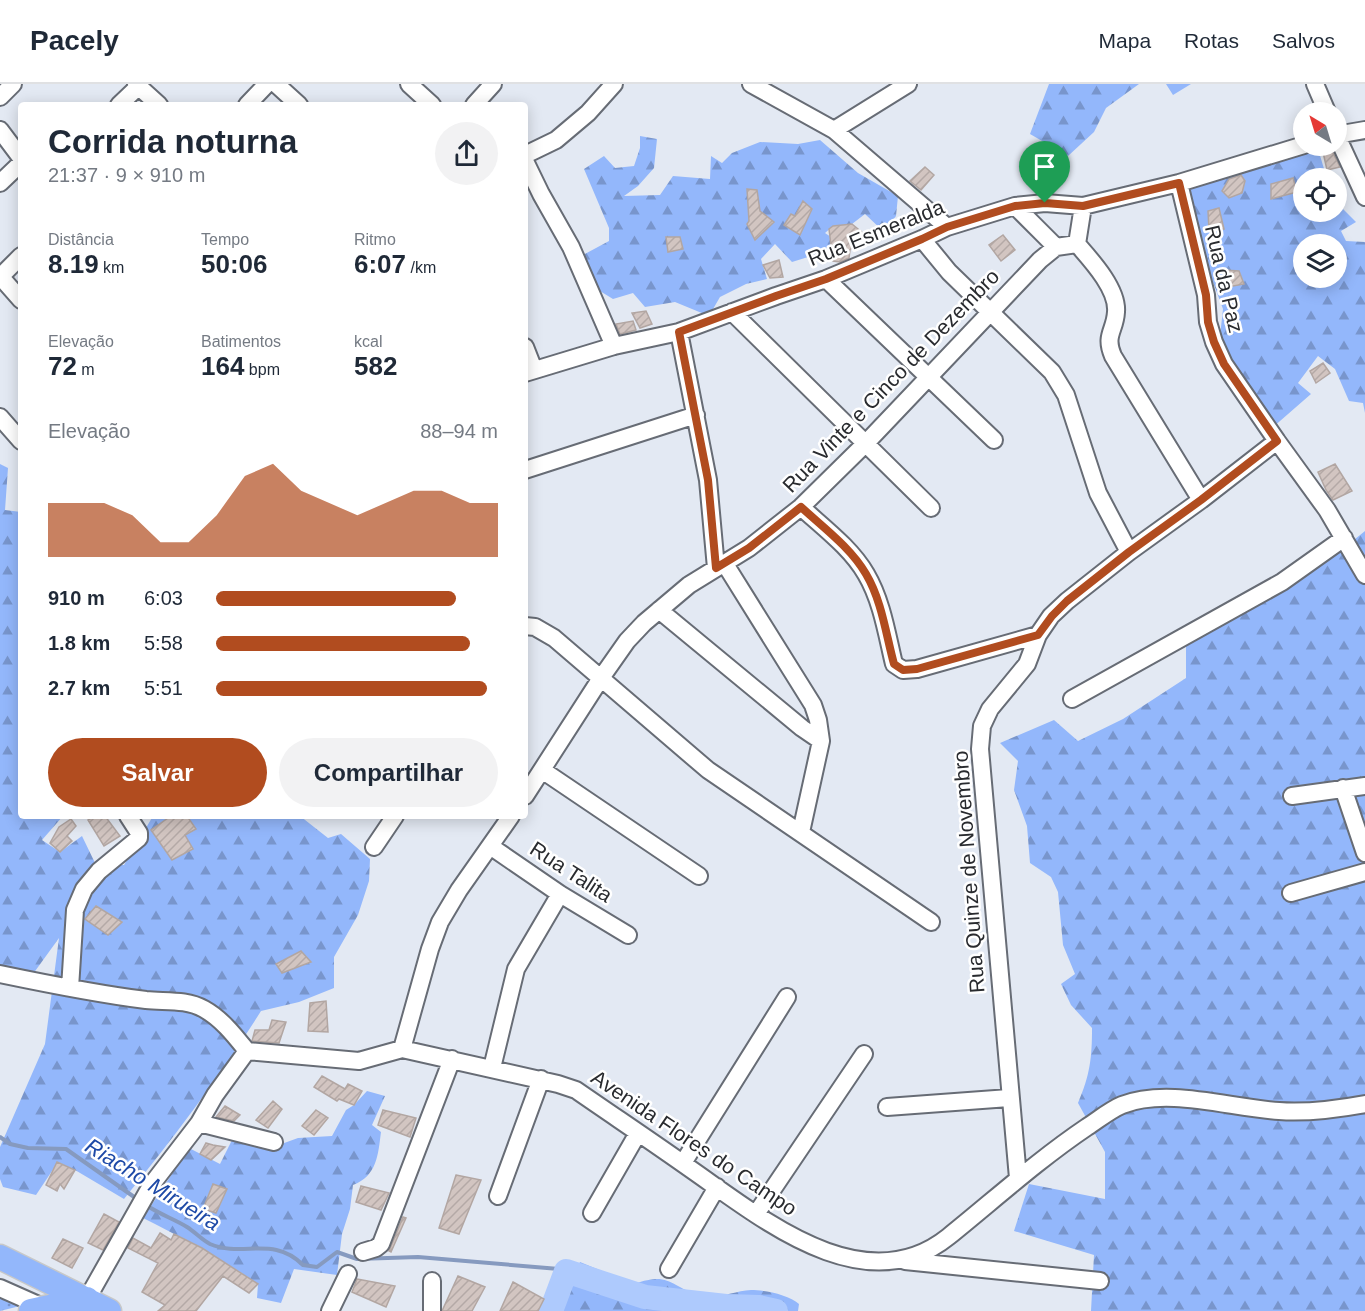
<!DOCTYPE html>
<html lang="pt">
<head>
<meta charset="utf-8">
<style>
	body { margin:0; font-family:Helvetica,sans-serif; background:#f2f2f3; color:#1f2937; height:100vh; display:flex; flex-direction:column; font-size:22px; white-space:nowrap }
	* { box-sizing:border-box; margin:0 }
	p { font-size:20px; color:#747a83 }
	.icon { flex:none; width:33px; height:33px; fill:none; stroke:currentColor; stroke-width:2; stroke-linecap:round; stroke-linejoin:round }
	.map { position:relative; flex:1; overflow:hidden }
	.panel { position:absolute; left:18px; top:18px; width:510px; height:717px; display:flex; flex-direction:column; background:#fff; border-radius:6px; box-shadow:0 3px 15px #0003 }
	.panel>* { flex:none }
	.needle { width:39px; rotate:322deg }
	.controls { position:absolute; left:1293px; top:18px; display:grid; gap:12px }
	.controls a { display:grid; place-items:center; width:54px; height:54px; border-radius:50%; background:#fff; box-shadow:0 3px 15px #0003; font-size:30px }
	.pin { position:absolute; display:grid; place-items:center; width:51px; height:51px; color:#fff; margin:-62px -26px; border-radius:50% 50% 50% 0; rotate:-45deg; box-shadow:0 0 6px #0007 }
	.pin .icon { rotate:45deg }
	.round { display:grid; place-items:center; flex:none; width:63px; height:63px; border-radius:32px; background:#f2f2f3 }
	.summary { display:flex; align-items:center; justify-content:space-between; height:102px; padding:0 30px }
	h1 { font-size:33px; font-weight:800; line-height:45px }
	.metrics { display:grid; grid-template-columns:repeat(3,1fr); gap:9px; height:102px; padding:6px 30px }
	.metrics div { display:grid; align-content:center }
	.metrics b { font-size:26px; font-weight:800 }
	.metrics small { font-size:16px; font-weight:400 }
	.metrics p { font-size:16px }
	.chart { height:168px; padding:12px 30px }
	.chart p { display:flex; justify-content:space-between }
	.chart svg { width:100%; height:108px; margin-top:6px; fill:#b14c1f; opacity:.7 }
	.cta { display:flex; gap:12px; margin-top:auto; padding:12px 30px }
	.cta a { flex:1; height:69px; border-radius:36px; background:#b14c1f; color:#fff; font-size:24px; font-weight:800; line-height:69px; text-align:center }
	.cta a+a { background:#f2f2f3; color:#1f2937 }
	ul { padding:0 30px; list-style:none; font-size:20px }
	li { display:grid; grid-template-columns:96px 72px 1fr; align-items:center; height:45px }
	li i { height:15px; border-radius:8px; background:#b14c1f }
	header { display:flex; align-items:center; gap:36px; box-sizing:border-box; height:84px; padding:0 30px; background:#fff; border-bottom:2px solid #e0e1e3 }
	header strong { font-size:28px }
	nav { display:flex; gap:33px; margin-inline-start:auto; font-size:21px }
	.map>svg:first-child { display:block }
	.green { fill:url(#green-dots) }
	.forest { fill:url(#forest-firs); fill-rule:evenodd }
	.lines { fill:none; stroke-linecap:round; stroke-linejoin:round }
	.stream { stroke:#869abf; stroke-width:4 }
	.river { stroke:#aecafd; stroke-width:24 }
	.building { fill:url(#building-hatch); stroke:#b2a6a2; stroke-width:1.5 }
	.minor-casing { stroke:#676c75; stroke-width:20 }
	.highway-casing { stroke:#c7c8c9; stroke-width:27 }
	.minor { stroke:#fff; stroke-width:16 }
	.highway { stroke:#93b7fb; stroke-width:24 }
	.route-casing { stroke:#fff; stroke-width:12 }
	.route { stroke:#b14c1f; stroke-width:8 }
	.labels { text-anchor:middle; stroke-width:5; stroke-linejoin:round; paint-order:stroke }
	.street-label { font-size:21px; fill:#292b2f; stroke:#fff }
	.water-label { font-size:22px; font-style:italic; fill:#1d49a7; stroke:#fff }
</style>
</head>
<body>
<header>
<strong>Pacely</strong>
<nav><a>Mapa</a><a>Rotas</a><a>Salvos</a></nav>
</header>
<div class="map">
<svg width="1365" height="1227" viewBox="0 0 1365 1227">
	<defs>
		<pattern id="green-dots" width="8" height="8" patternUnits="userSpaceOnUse" patternTransform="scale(1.5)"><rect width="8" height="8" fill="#93b7fb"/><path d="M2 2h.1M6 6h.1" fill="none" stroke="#7895cc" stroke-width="1.8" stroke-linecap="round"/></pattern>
		<pattern id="forest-firs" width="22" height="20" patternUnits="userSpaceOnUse" patternTransform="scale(1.5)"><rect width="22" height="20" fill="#93b7fb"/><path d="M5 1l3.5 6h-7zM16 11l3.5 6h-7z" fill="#7895cc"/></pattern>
		<pattern id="building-hatch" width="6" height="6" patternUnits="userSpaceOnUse" patternTransform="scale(1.5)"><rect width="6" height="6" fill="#d2c5c1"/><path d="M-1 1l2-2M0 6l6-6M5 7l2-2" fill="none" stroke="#b4a9a6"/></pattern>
	</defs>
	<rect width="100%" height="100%" fill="#e3e9f3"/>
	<path class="green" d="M0,1204L36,1218L0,1227Z"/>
	<path class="forest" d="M1049,0H1139L1106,24L1094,48L1068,72L1030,50Z
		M1166,0H1191L1173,11Z
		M640,52L657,55L654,84L638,102L624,112L660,111L673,92L710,95L711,72L722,79L732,69L760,58L798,60L820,56L858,89L898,112L896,132L884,148L865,130L852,140L833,142L825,149L837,157L821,169L792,178L775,160L761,175L767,195L746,200L720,213L709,232L675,218L645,223L633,209L613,215L595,204L583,171L609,157V144L584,85L604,72L615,84L634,82L640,64Z
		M1318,65L1325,88L1322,94H1304V128H1336L1337,119L1356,138L1341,147L1346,157L1365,158V329L1363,319L1349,317L1335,285L1318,272L1298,299L1311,310L1272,344L1219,261L1223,225L1196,152L1187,102ZM1304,160H1336V194H1304Z
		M0,380L8,384L5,426L21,428V628L19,631L18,689L21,690V732H63L42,756L60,768L82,752L96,781H124L153,732H300L328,754L341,750L370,775L369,797L358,831L334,873V904L299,918L261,927C219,994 174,1053 124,1115L75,1086L58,1078L36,1111L3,1103L0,1095V1063L45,960L59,854L33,890L0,884Z
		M1365,447V1227H1091L1094,1171L1014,1147L1029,1100L1105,1115V1068L1078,1019C1090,991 1092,974 1092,944L1071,921L1061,900L1075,890L1063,861L1058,808L1051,793L1030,779L1027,742L1014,706L1018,677L1000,659L1054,636L1078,657L1123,635L1186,594V562L1328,477Z
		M367,1007L385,1012L372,1041L381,1048C378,1071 377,1092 353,1101L350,1125L342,1150L337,1191L294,1185L281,1219L257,1214L258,1200C222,1175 183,1154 143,1134L189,1064L220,1080L234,1052L276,1062L298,1054L332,1052L346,1026L354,1021Z
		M580,1178L634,1200C671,1187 669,1203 700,1211C718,1216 733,1207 751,1206C765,1206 789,1211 799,1220L798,1227H556Z"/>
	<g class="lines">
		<path class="stream" d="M0,1053L10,1060L28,1064L66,1065L137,1115
			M146,1121C159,1130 174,1135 187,1143C195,1148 202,1156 210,1160C243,1174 273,1151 303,1181L317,1183L337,1168L357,1175L418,1173L559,1185L566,1187"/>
		<path class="river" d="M551,1227L566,1187L645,1213L726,1222L759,1223L776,1227"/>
	</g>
	<path class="building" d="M1330,63L1340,83L1327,86L1323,68Z
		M925,83L934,91L921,106L910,97Z
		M1241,91L1245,97L1242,109L1229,114L1222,107L1229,95Z
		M1293,94L1297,108L1271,115V100Z
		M747,105L757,106L760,127L774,138L755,156L747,140L749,137Z
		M803,117L812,125L800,151L784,141L791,130L795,132Z
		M1219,124L1224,145L1209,146L1208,127Z
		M852,140L863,149L850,166L849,174L840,178L833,177L829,145L833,142Z
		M1003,151L1015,166L1001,177L989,161Z
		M666,153H680L683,165L668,168Z
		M779,176L783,193L770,194L763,181Z
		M1224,186L1239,187L1244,200L1228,203Z
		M646,227L652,240L640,244L632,229Z
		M633,237L636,246L620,250L616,240Z
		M1323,279L1330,289L1316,299L1310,287Z
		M1335,380L1352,407L1333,416L1326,406L1318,388Z
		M95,732H105L120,752L104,762L88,736Z
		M171,732H187L196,745L185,751L193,765L172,776L151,746Z
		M71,735L76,742L67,752L72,757L60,768L50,759L59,743Z
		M96,822L122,838L108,851L85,835Z
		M301,867L311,878L282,889L276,880Z
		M326,917L328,948L308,947L310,919Z
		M272,936L286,938L279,959L252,957L255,946H269Z
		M322,992L345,1005L348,1000L362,1007L354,1021L339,1015L337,1017L314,1003Z
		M273,1017L282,1025L268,1044L256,1036Z
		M225,1022L240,1031L234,1037L216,1033Z
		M316,1026L328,1034L314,1051L302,1042Z
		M383,1026L416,1034L410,1053L378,1041Z
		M206,1059L213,1061L225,1063L211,1076L200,1070Z
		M57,1078L75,1086L64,1105L60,1100L57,1107L46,1101Z
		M456,1091L481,1096L459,1150L439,1144Z
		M213,1100L227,1105L216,1129L203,1125Z
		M361,1102L389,1109L381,1126L356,1118Z
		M104,1130L119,1138L103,1166L88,1159Z
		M403,1133L406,1134L391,1168L389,1167Z
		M160,1149L171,1156L174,1150L202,1164L258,1200L249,1209L223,1192L196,1227H158L165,1221L142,1208L158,1179L128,1164L133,1154L151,1164Z
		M63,1155L83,1164L72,1184L52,1174Z
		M458,1192L485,1203L472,1227H442Z
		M357,1195L395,1202L386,1223L352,1208Z
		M513,1198L544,1215L538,1227H500Z"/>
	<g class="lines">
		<defs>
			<path id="minor" d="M136,0L159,21
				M276,0L299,21
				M409,0L432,21
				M751,0L834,46L947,143
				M1315,0L1327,28
				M0,13L13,0
				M119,21L139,2
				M247,21L267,0
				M474,21L493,0
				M0,46L21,74
				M834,46L908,0
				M1336,50L1365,113
				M1336,51L1365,46
				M525,71L556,56L588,29L614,0
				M525,77L541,110L571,163L614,262
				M0,99L21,79
				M1179,99L1206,211L1208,238L1214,258L1224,280L1277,357L1327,426L1365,491
				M1015,122L1056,163
				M922,155L949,188L1052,288L1066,311L1098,409L1129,468
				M1077,160C1091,176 1118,205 1116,228C1115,247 1104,251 1113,272L1201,416
				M0,192L21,216
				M0,193L21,172
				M826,195L994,356
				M732,228L931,424
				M679,248L708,396L716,484
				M525,263L534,286
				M525,289L614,262L679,248L776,212L826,195L922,155L947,143L1015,122L1045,119L1083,122L1179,99L1304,61
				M0,333L21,357
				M525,386L696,331
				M801,423C824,444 851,464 866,490C882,517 887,551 894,580L903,586L917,585L1038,551
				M725,480L813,621L818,636L821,657L801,748
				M659,526L802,644L821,657
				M525,542L535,543L554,554L708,686L931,838
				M1072,615L1282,498L1344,454
				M542,686L699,792
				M1343,704L1365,769
				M525,712L601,594L627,557L644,539L689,501L749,464L801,423L866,359L1040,176L1056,163L1077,160L1083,122
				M1292,712L1365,702
				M490,762L560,810L628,851
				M374,763L395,732
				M1291,809L1365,788
				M0,890C48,900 97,910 146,916C166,918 186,915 204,925C222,935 235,952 247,967
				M70,904L75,826L84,805L99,787L139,754V749L128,732
				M402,965L430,865L440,838L459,806L511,732
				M247,967L359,977L402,965L558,1000L576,1006C615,1033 654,1059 692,1086C761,1134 864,1220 948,1153C994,1116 1038,1076 1087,1043C1098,1036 1110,1026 1122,1021C1168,1003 1230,1024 1279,1027C1307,1029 1338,1025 1365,1020
				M492,984L516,885L560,810
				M887,1023L1009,1014
				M199,1039L274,1058
				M683,1079L787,913
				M1018,1094L980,665L982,642L990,625L1027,580L1038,551L1051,532L1067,517L1129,468L1201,416L1277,357
				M498,1112L541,995
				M592,1129L638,1049
				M756,1130L864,970
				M363,1168L376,1164L381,1160L452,975
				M905,1177L1100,1197
				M669,1185L717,1103
				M432,1197V1227
				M0,1204L45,1224
				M87,1215L152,1100L199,1039L215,1011L247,967
				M330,1227L348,1190"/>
			<path id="highway" d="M0,1173L109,1227
				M31,1227L87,1215"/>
		</defs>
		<use href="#minor" class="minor-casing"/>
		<use href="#highway" class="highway-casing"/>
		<use href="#minor" class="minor"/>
		<use href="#highway" class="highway"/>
	</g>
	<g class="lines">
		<defs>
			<path id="route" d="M1179,99L1206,211L1208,238L1214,258L1224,280L1277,357L1201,416L1129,468L1067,517L1052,532L1038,551L917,585L903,586L894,580C886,551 882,517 866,490C851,464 824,444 801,423L749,464L716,484L708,396L679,248L776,212L826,195L922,155L947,143L1015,122L1045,119L1083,122Z"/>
		</defs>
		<use href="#route" class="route-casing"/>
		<use href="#route" class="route"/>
	</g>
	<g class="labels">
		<g class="street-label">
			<text transform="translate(876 149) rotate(-22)" y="7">Rua Esmeralda</text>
			<text transform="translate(1224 195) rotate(77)" y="7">Rua da Paz</text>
			<text transform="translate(891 297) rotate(-46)" y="7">Rua Vinte e Cinco de Dezembro</text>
			<text transform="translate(571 788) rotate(33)" y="7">Rua Talita</text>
			<text transform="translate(969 788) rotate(-94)" y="7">Rua Quinze de Novembro</text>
			<text transform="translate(694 1059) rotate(34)" y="7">Avenida Flores do Campo</text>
		</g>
		<g class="water-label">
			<text transform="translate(153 1100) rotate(32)" y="8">Riacho Mirueira</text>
		</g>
	</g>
</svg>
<div class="controls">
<a><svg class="needle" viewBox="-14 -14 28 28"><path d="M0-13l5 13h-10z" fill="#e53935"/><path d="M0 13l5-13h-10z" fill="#747a83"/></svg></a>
<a><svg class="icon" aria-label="locate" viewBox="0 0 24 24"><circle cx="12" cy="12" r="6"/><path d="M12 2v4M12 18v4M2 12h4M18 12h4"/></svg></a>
<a><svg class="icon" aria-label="layers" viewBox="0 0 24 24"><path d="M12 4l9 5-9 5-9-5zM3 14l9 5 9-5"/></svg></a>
</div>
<div class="pin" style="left:1045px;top:119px;background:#1e9e55"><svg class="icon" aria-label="arrive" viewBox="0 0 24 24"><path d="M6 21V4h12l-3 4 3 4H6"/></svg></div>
<section class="panel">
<div class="summary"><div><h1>Corrida noturna</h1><p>21:37 · 9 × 910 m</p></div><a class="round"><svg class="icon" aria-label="share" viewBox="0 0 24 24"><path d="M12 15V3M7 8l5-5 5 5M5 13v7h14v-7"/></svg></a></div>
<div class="metrics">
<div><p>Distância</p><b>8.19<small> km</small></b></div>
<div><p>Tempo</p><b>50:06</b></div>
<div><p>Ritmo</p><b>6:07<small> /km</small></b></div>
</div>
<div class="metrics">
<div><p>Elevação</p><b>72<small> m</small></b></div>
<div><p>Batimentos</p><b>164<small> bpm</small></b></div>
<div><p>kcal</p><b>582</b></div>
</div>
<div class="chart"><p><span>Elevação</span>88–94 m</p>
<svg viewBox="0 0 160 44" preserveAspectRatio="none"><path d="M0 44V22L10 22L20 22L30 27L40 38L50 38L60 27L70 11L80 6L90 17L100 22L110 27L120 22L130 17L140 17L150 22L160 22V44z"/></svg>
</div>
<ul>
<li><b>910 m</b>6:03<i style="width:85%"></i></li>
<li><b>1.8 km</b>5:58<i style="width:90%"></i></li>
<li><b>2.7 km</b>5:51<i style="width:96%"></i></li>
</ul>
<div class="cta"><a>Salvar</a><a>Compartilhar</a></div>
</section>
</div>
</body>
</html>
